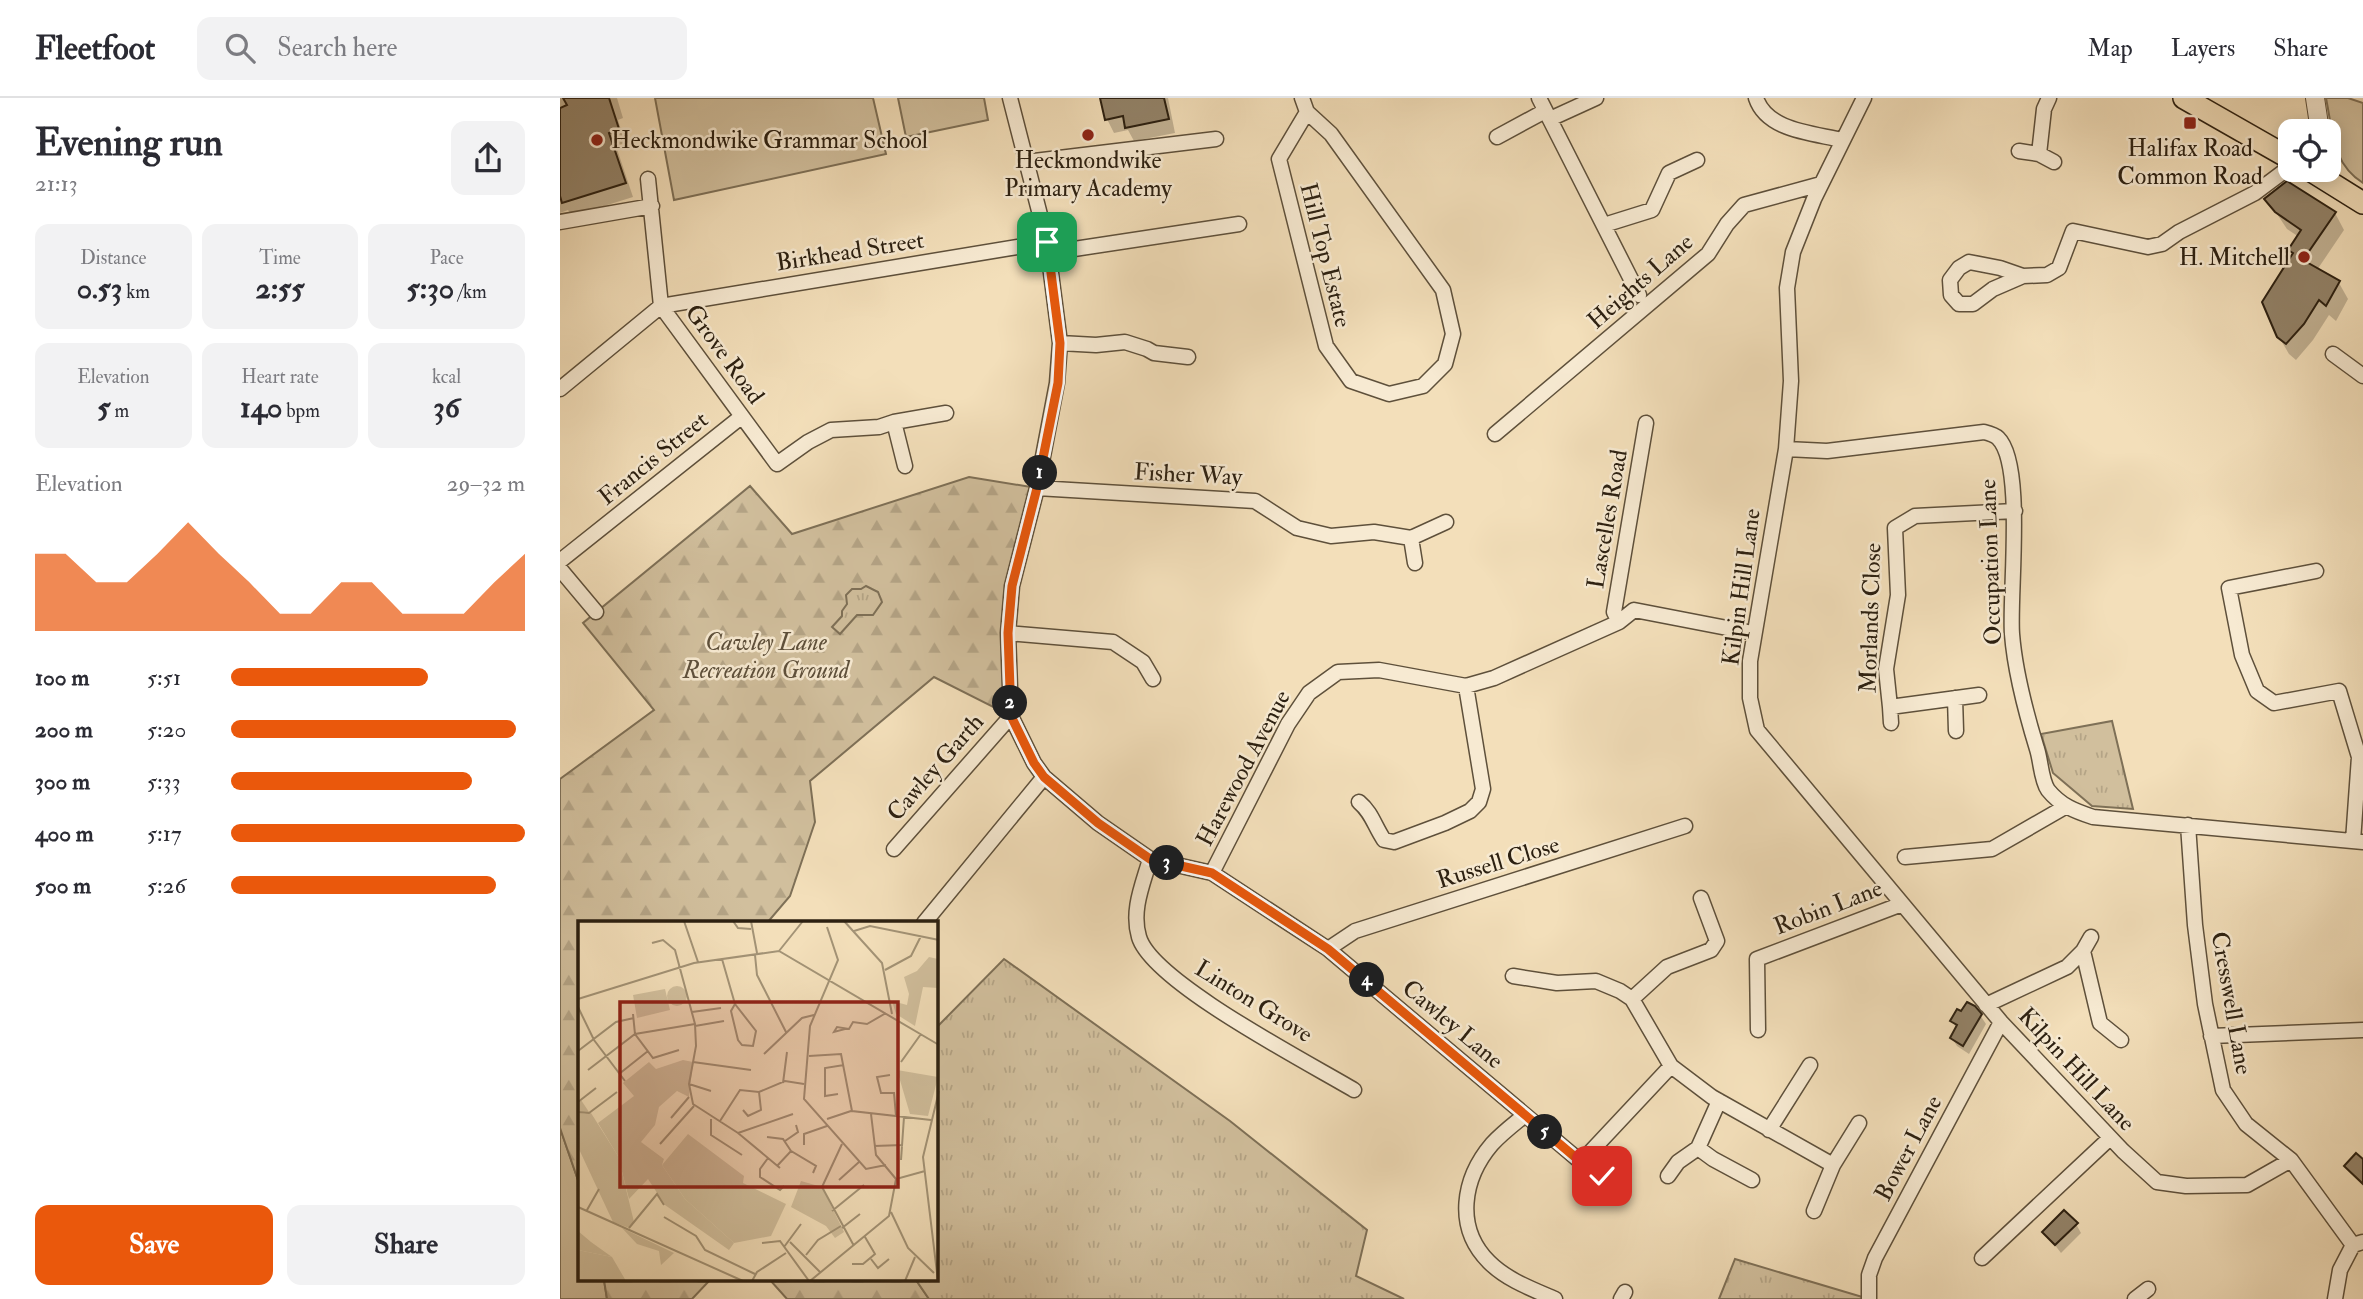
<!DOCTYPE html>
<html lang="en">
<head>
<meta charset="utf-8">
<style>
	body { margin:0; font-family:"IM FELL Double Pica",serif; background:#f2f2f3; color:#2b2b33; height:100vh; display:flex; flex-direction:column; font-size:26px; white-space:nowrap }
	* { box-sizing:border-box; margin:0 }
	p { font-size:23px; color:#7c7c81 }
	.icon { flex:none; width:38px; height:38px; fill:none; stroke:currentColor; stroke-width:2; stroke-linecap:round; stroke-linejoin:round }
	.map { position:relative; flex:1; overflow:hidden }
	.sheet { display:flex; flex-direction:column; background:#fff; width:560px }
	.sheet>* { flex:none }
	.buttons { position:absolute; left:1718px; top:21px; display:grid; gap:14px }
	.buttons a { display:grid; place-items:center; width:63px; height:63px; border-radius:14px; background:#fff; box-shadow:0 4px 18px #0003; font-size:35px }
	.pin { position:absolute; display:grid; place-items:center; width:60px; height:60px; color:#fff; margin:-30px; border-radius:14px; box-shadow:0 4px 10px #0006 }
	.km { position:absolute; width:35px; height:35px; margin:-18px; border-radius:50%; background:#222; color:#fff; font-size:19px; line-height:35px; text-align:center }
	.round { display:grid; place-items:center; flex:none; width:74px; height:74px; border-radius:14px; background:#f2f2f3 }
	.summary { display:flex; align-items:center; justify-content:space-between; height:119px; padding:0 35px }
	h1 { font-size:38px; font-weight:800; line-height:52px }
	.metrics { display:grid; grid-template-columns:repeat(3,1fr); gap:10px; height:119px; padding:7px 35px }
	.metrics div { display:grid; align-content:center; border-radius:14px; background:#f2f2f3; text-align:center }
	.metrics b { font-size:30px; font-weight:800 }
	.metrics small { font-size:19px; font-weight:400 }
	.metrics p { font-size:19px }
	.chart { height:196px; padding:14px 35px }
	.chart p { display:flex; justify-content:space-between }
	.chart svg { width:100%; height:126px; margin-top:7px; fill:#ea580c; opacity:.7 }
	.cta { display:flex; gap:14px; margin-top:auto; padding:14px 35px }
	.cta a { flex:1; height:80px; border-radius:14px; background:#ea580c; color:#fff; font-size:28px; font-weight:800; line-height:80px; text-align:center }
	.cta a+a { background:#f2f2f3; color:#2b2b33 }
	ul { padding:0 35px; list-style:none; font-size:23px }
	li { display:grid; grid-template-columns:112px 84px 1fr; align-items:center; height:52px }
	li i { height:18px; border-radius:9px; background:#ea580c }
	header { display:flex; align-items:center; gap:42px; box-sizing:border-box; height:98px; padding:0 35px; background:#fff; border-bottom:2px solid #e1e1e2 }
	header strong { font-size:33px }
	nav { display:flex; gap:38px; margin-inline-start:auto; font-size:24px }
	.search { width:490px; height:63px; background:#f2f2f3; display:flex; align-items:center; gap:18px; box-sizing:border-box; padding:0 24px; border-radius:14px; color:#7c7c81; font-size:26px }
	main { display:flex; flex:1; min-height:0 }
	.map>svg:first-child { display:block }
	.grass { fill:#d1bf9d; stroke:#7e7057; stroke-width:2 }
	.forest { fill:url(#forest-firs); stroke:#7e7057; stroke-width:2 }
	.park { fill:url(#park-tufts); stroke:#7e7057; stroke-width:2 }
	.shadow { fill:#0003 }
	.building { fill:#938369; stroke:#2c2011; stroke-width:2 }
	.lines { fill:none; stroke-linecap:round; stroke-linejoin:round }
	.minor-casing { stroke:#5e503b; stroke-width:17 }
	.tertiary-casing { stroke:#5e503b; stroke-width:20 }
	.primary-casing { stroke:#2c2011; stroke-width:24 }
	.minor { stroke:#f7ead2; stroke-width:14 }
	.tertiary { stroke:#f7ead2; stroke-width:18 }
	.primary { stroke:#f3dfba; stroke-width:21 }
	.route-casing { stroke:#fff; stroke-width:14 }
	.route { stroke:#ea580c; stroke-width:9 }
	.poi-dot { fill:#8f2418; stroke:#f7ead2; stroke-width:2.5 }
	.labels { text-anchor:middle; stroke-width:5; stroke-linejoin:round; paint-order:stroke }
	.poi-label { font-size:24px; fill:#2c2011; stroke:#f7ead2 }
	.street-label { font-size:24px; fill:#2c2011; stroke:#f7ead2 }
	.park-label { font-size:24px; font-style:italic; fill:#5e503b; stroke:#f7ead2 }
	.inset-road { fill:none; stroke:#a39376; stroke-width:2 }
	.view { fill:#8f2418; fill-opacity:0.15; stroke:#8f2418; stroke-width:3.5 }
	.inset-edge { fill:none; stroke:#2c2011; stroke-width:3.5 }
</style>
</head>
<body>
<header>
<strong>Fleetfoot</strong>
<div class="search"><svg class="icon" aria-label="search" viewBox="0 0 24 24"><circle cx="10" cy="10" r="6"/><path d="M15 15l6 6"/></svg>Search here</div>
<nav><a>Map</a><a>Layers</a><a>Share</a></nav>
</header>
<main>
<section class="sheet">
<div class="summary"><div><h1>Evening run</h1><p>21:13</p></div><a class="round"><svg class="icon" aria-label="share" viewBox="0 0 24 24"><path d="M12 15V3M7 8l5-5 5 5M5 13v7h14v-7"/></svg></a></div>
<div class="metrics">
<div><p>Distance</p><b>0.53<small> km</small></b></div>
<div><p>Time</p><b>2:55</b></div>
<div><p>Pace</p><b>5:30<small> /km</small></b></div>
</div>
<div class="metrics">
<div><p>Elevation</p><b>5<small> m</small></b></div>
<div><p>Heart rate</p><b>140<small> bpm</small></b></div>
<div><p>kcal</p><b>36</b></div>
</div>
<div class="chart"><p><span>Elevation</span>29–32 m</p>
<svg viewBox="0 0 160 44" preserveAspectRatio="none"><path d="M0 44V17L10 17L20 27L30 27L40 17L50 6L60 17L70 27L80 38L90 38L100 27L110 27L120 38L130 38L140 38L150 27L160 17V44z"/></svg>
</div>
<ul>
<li><b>100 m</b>5:51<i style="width:67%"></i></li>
<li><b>200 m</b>5:20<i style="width:97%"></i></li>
<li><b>300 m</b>5:33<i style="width:82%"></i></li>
<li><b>400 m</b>5:17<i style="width:100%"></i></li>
<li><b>500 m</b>5:26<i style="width:90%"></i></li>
</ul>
<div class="cta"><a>Save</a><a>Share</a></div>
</section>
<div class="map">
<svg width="1803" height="1201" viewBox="0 0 1803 1201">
	<defs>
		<pattern id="forest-firs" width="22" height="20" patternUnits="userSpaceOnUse" patternTransform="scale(1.75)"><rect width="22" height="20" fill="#d1bf9d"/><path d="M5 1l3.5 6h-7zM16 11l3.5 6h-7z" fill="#b4a486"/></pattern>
		<pattern id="park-tufts" width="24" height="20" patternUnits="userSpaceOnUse" patternTransform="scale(1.75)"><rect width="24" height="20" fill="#d1bf9d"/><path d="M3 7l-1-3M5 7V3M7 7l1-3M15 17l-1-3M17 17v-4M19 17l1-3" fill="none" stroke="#b4a486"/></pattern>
	</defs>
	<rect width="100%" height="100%" fill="#f3dfba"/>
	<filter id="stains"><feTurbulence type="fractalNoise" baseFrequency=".00286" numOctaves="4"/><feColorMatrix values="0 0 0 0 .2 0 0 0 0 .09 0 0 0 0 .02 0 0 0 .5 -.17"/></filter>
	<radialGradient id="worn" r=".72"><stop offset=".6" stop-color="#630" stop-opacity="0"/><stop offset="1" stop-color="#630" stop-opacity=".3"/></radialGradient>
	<path class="grass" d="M95,0H313L326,56L114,102Z
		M338,0H424L428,22L346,39Z
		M1766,0H1788L1803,5V85C1772,66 1773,34 1766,0Z
		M0,1030L19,1085V1182H44L47,1201H0Z"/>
	<path class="forest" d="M409,379L477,390L452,488L451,618L374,579L250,683L255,724L230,798L207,825H19V1085L0,1030V681L94,612L23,525L190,388L232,436Z
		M44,1182H150L132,1201H47Z
		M210,1182H356L369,1201H227Z"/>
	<path class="park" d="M306,488L318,494L322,504L313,517H297L280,536L272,529L282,518V513L287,506L286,497L292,491H301Z
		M1552,623L1573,711L1532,708L1493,675L1481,636Z
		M444,861L670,1023L807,1132L796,1178L844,1201H369L356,1182H376V930Z
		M1175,1161L1309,1201H1159Z"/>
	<path class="shadow" d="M0,0H57L63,20L58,22L65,45L56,48L73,99L12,118L8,112L0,115Z
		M550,0H608L615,35L574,43L568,32L554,35L547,21Z
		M1707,101L1775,115L1784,132L1757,172L1779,185L1788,201L1776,223L1769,217L1753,242L1736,262L1729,256L1719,239L1733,158L1730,152L1739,139L1727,131Z
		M1402,916L1420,917L1426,926L1409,956L1397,948L1392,940L1397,931L1392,923Z
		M1516,1126L1521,1135L1501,1155L1485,1134Z"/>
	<path class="building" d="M3,0H49L59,31L49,35L66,85L2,105L0,98V10L7,7Z
		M540,0H604L609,21L565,30L563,18L545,22Z
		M1727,83L1776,114L1743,162L1780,183L1766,208L1759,202L1744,226L1726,246L1717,239L1702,204L1733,155L1728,152L1741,132L1715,114L1704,101Z
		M1407,904L1415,908L1422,916L1403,948L1390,940L1397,927L1390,923L1397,911L1401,913Z
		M1796,1055L1803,1061V1086L1784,1068Z
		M1504,1112L1518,1125L1495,1147L1482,1134Z"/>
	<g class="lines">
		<defs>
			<path id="minor" d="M450,0L487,144L500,245L497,285L477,390L452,488L448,535L451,618L474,665L484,679L538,725L590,761L652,775L768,851L1021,1064L1042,1078
				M742,0L747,14L771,36L883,192L893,236L885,266L863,288L829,296L791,283L766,248L719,61L747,14
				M979,0L1079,197
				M1196,0C1207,33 1253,35 1282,42
				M1304,0L1254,101L1233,154L1227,190L1231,283L1226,351L1190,563V600L1197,632L1441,924L1563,1053L1597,1084L1626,1088L1687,1087L1731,1062
				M990,21L1036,0
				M937,39L985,13
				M1459,53L1479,56L1494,64
				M1479,56L1484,11L1489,0
				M466,64L656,41
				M88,81L101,208L217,366L248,344L271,332L319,329L334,324L386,315
				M0,124L92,108
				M1044,127L1092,112L1109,75L1137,62
				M488,155L679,126
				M1463,178L1433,191L1413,206H1399L1391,197L1390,182L1399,170L1409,164L1440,170L1463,178L1487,177L1499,170L1513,133L1588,149L1602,146L1619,134L1695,95L1731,68
				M500,245L536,247L565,244L587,251L594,255L628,259
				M1773,256L1803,278
				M0,291L101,208L487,144
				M334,324L345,368
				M935,336L1148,156L1167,126L1184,107L1261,86
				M1226,351L1267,353L1424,334C1428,335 1435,337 1438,340C1465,366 1449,496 1452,536C1455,575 1466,615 1477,651C1481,663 1481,682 1488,692C1501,708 1515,713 1533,719L1803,744
				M477,390L695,403L737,430L771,438L814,434L851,440
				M0,463L181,319
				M855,465L851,440L886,424
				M0,471L36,514
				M1756,473L1669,490L1682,557L1697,593L1714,605L1779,593L1799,659L1793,743
				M1059,524L1054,514L1086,325
				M448,535L553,544L583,564L593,581
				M1419,597L1330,609L1326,571L1338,497L1335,430L1355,418L1455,413
				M1395,600L1396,633
				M1330,609L1331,625
				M799,704C812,715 814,727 824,742L834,744L885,725L910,713L919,704L923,691L906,588
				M1628,727L1635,827L1645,906L1663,992L1686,1026L1731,1062L1793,1147
				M334,751L451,618
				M1345,759L1432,751L1505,709
				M590,761C583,786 571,812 579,839C592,884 749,965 794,992
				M652,775L728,626L749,595L778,574L819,572L906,588L934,580L1059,524L1074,512L1193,535
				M364,825L484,679
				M768,851L795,833L1125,728
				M1523,853L1540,925L1561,942
				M953,878L997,885L1036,883L1060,893L1072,901L1111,968
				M1072,901L1107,869L1151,852L1157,843L1141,800
				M1426,907L1507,869L1523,853L1531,839
				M1198,932L1197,861L1342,806
				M1651,938L1803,932
				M1159,1003L1138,1050L1153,1061L1192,1082
				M965,1017C954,1026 942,1035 932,1046C903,1080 894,1129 929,1164C947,1182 972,1191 995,1201
				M1209,1032L1250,967
				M1021,1064L1111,968L1152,999L1273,1067L1254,1113
				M1273,1067L1299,1025
				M1108,1078L1118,1064L1138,1050
				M1422,1160L1550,1040
				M1061,1201L1065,1194
				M1309,1201V1177L1315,1160L1441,924
				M1575,1201L1588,1191
				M1775,1201L1780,1172L1793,1147L1803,1144"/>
			<path id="tertiary" d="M1755,0L1760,33"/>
			<path id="primary" d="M1624,0L1731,61
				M1750,72L1803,105"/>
		</defs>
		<use href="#minor" class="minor-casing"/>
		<use href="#tertiary" class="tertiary-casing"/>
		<use href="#primary" class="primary-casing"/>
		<use href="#minor" class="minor"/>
		<use href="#tertiary" class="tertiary"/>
		<use href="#primary" class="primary"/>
	</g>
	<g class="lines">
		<defs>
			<path id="route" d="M487,144L500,245L498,285L477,390L452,488L448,535L451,618L474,665L484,679L538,725L590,761L652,775L768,851L1021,1064L1042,1078"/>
		</defs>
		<use href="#route" class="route-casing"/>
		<use href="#route" class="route"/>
	</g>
	<g class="poi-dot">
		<rect x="1623" y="18" width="14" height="14" rx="3.5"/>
		<circle cx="528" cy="37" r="7"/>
		<circle cx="37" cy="42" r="7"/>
		<circle cx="1744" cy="159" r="7"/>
	</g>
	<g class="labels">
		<g class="poi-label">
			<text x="51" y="50" text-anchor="start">Heckmondwike Grammar School</text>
			<text x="1630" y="58">Halifax Road<tspan x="1630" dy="28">Common Road</tspan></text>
			<text x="528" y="70">Heckmondwike<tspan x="528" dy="28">Primary Academy</tspan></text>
			<text x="1730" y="167" text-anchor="end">H. Mitchell</text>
		</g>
		<g class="street-label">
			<text transform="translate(290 153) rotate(-9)" y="8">Birkhead Street</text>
			<text transform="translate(766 157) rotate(76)" y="8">Hill Top Estate</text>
			<text transform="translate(1080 183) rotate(-41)" y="8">Heights Lane</text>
			<text transform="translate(165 256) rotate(54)" y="8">Grove Road</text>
			<text transform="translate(93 360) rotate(-39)" y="8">Francis Street</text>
			<text transform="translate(628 376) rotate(3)" y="8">Fisher Way</text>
			<text transform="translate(1047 421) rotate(-80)" y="8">Lascelles Road</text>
			<text transform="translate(1430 464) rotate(-92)" y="8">Occupation Lane</text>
			<text transform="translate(1181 489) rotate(-82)" y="8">Kilpin Hill Lane</text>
			<text transform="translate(1310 520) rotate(-88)" y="8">Morlands Close</text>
			<text transform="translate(375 669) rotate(-49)" y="8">Cawley Garth</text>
			<text transform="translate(683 670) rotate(-62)" y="8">Harewood Avenue</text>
			<text transform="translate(938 764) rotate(-17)" y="8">Russell Close</text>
			<text transform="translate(1268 809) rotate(-21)" y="8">Robin Lane</text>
			<text transform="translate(694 903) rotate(32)" y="8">Linton Grove</text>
			<text transform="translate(1672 905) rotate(80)" y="8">Cresswell Lane</text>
			<text transform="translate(893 926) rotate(40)" y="8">Cawley Lane</text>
			<text transform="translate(1517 971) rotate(47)" y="8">Kilpin Hill Lane</text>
			<text transform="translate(1348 1050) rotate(-62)" y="8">Bower Lane</text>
		</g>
		<g class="park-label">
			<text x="206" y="552">Cawley Lane<tspan x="206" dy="28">Recreation Ground</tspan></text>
		</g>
	</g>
	<g transform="translate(18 823)">
		<rect width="360" height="360" fill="#f3dfba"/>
		<path d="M351,36L360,38V67L345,66L337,105L318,93L314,80L329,84L331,73L326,56L339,50ZM89 75a10 10 0 1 1 20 0a10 10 0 1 1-20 0ZM87,68L92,89L59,97L55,74ZM3,179L11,191L2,193L13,192L40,235L56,301L51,307L35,301L0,226V183ZM0,329L34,336L48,360H0Z" fill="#d1bf9d"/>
		<path d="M105,139L115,141L111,176L99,170L81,186L77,204L63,221L86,238L84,244L107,278L156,322L151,329L87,284L70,258L51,278L40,235L20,202L56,175L45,162L71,141L78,148ZM44,307L96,332L83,344L81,330L59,323ZM0,310L13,321L34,336L0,329Z" fill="#d1bf9d"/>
		<path d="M319,149L360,156L350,195L332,193ZM110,213L166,255L165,262L208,283L193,315L156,322L107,278L84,244ZM223,260L244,266L266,311L257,317L248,305L213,286Z" fill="#d1bf9d"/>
		<path class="inset-road" d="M106,0L120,41M155,0L160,7L173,8M173,0L179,32M266,0L304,42L314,93M249,6L260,39L232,105L226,178L288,248L308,244M276,10L292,5L361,19M74,22L85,19L97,29L117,103L118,125L111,163L115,183L160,212L202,247M201,30L225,0M177,34L179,54L208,111M144,38L157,83L178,110L175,125L164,124L160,119L153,90L157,83M307,49L333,35L343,15M0,78L116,42L201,30L361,124M0,86L16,119L47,160M114,91L143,87M55,93L57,113L75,137L101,129M117,105L146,100M267,108L256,111L259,106L271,108L275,101L289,103L308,92M0,130L38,101L56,97M186,133L224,97L236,94M231,135L263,133L274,190L353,199M115,141L173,149M323,141L343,113M10,149L57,113L117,103M41,153L70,130M312,154L299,156L303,172H316L318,195M205,162L209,131M111,163L133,170M260,173L247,175V147L266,144M0,181L18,167M165,189L170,195L183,189L181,171M0,191L11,192L39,171M293,193L298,234L318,258M93,197L111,176M133,198V214L164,234M249,198L273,190M142,200L162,169L181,171L207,160L226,163M160,212L215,193M189,216L205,218L213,230M207,220L220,211L218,204M82,223L116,185M264,223L244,266L276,325M226,224V213L249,205M296,225L325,224M190,237L182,248V256L202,269L206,265M323,239L326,196M199,245L213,230L238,245L235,252M261,259L281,241M0,286L165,360M9,289L21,268M254,290L286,264M313,291L330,327L356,352M86,296L118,315L127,329L177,353M51,307L79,273L86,284M264,307L282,293M212,321L243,352M184,322L202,320L231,360M206,326L223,303M228,334L240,319L263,305M293,338L300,347L311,338M274,343H285L297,333L287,316M174,360L179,351L208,332M232,360L311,295L318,258L347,250M327,360L337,336M360,360L345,236L361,170"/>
		<path class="view" d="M42,81H320V266H42Z"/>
		<rect width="360" height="360" class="inset-edge"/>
	</g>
	<rect width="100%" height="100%" filter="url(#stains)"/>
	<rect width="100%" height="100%" fill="url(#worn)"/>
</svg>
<div class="buttons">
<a><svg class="icon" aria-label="locate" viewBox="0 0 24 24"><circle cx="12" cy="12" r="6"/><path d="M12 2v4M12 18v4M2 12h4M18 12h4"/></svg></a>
</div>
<div class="pin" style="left:487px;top:144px;background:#1e9e55"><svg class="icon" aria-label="arrive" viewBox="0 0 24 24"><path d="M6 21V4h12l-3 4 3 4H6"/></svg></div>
<div class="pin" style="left:1042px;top:1078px;background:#d93025"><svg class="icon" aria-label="check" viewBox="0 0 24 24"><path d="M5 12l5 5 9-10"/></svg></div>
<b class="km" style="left:480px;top:375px">1</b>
<b class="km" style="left:450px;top:605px">2</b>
<b class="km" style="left:607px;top:765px">3</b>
<b class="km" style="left:807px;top:882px">4</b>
<b class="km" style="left:985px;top:1034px">5</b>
</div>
</main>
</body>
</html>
